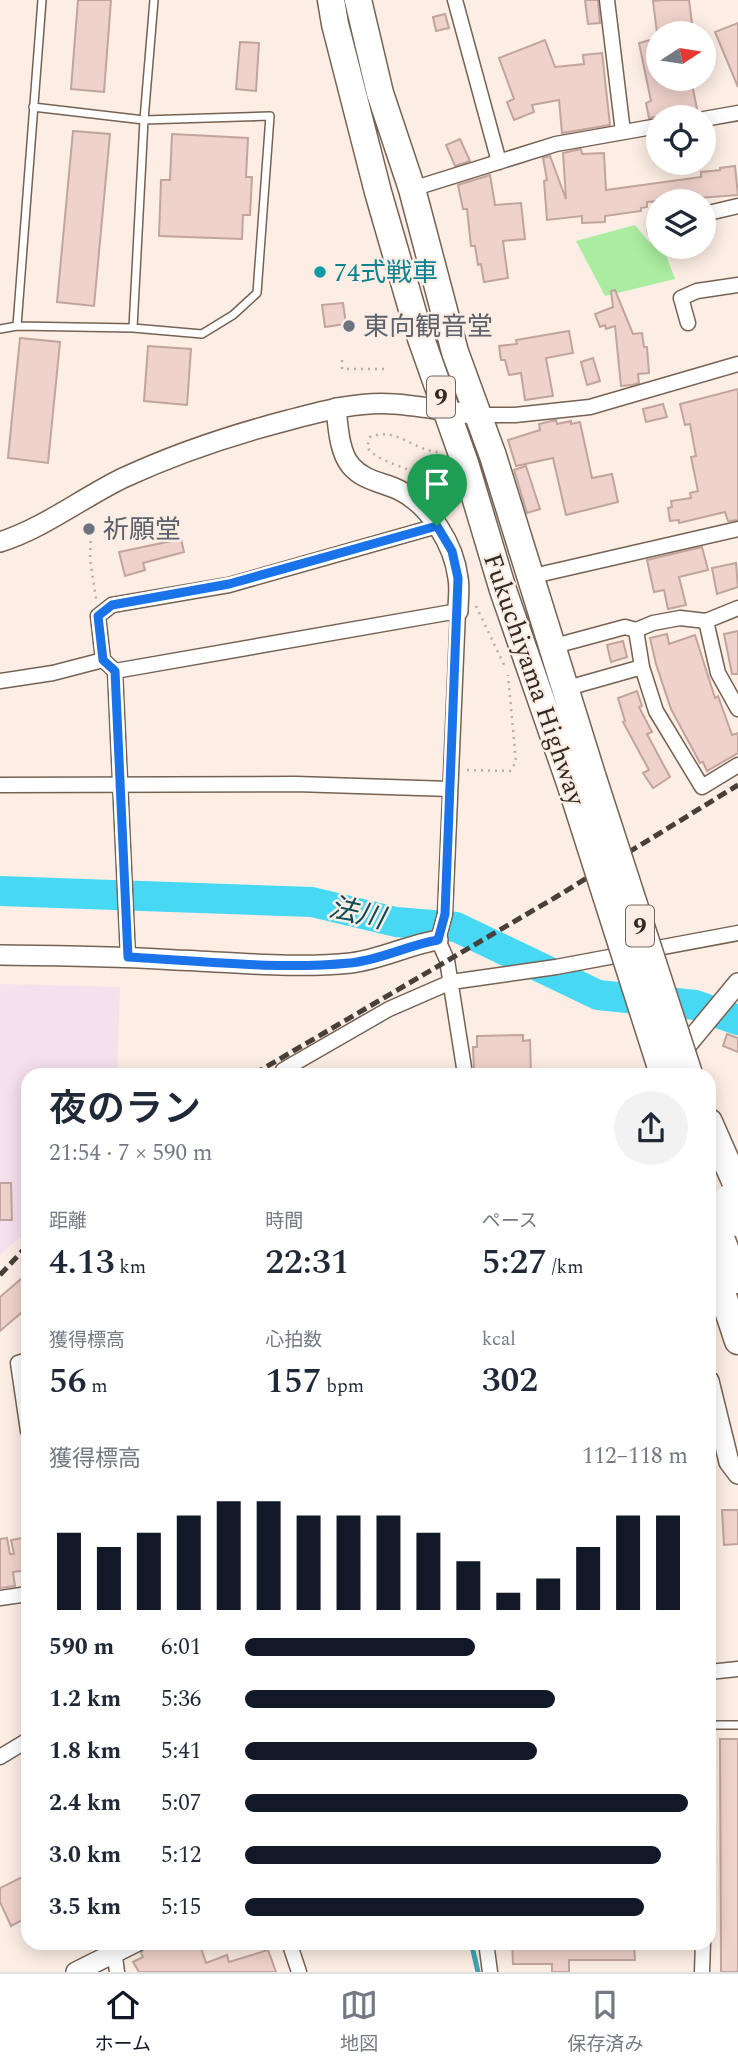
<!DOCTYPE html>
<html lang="ja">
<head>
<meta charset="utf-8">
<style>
	body { margin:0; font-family:Spectral,"Noto Sans JP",serif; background:#f2f2f3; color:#1f2937; height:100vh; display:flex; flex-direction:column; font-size:26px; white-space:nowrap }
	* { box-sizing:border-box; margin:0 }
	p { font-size:23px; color:#747a83 }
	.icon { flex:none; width:38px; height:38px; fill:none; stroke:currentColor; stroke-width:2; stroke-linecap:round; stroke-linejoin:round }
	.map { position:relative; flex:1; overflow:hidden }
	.sheet { position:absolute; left:21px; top:1068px; width:695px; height:882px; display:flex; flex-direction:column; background:#fff; border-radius:21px; box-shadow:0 4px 18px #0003 }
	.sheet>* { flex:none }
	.needle { width:46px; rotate:78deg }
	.tools { position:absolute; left:646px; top:21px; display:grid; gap:14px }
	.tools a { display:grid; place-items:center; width:70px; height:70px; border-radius:50%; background:#fff; box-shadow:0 4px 18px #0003; font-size:35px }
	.pin { position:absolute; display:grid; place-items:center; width:60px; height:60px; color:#fff; margin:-72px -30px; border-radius:50% 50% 50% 0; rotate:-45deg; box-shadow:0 0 7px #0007 }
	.pin .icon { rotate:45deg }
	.round { display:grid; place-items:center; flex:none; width:74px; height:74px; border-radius:37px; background:#f2f2f3 }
	.summary { display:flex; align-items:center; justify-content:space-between; height:119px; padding:0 28px }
	h1 { font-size:38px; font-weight:600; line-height:52px }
	.metrics { display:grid; grid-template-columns:repeat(3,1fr); gap:10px; height:119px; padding:7px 28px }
	.metrics div { display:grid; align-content:center }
	.metrics b { font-size:35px; font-weight:600 }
	.metrics small { font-size:19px; font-weight:400 }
	.metrics p { font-size:19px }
	.chart { height:196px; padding:14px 28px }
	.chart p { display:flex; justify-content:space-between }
	.chart svg { width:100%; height:126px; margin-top:7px; stroke:#111827; stroke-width:6 }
	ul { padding:0 28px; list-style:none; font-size:23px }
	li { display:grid; grid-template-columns:112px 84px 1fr; align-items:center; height:52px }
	li i { height:18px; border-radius:9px; background:#111827 }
	.tabs { display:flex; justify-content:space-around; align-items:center; height:98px; border-top:2px solid #e0e1e3; background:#fff; font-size:19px; color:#747a83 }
	.tabs a { display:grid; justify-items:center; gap:4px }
	.tabs .on { color:#111827 }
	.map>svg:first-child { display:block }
	.education { fill:#f5e0ee }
	.green { fill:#aaeca0 }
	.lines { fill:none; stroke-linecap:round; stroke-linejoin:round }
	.stream { stroke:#41a4b5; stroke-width:5 }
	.river { stroke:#47d8f4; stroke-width:30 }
	.building { fill:#efd2cb; stroke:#c1a49e; stroke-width:2 }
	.lane-casing { stroke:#766253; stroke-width:10 }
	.street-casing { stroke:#766253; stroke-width:17 }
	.secondary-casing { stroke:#766253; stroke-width:22 }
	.highway-casing { stroke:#766253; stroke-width:29 }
	.path { stroke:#b9ada4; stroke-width:2.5; stroke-dasharray:2 5; stroke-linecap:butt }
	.lane { stroke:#fff; stroke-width:7 }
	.street { stroke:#fff; stroke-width:14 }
	.secondary { stroke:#fff; stroke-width:19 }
	.highway { stroke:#fff; stroke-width:26 }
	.rail { stroke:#483f38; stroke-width:5; stroke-dasharray:10 5; stroke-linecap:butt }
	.highway-bridge-casing { stroke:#766253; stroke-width:29; stroke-linecap:butt }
	.highway-bridge { stroke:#fff; stroke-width:26 }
	.route-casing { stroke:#fff; stroke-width:14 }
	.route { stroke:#1a73e8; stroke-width:9 }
	.culture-dot { fill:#0f9aa8; stroke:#fceee4; stroke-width:2.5 }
	.worship-dot { fill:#6b7280; stroke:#fceee4; stroke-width:2.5 }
	.labels { text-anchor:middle; stroke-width:5; stroke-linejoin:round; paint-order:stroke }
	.shield { fill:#fceee4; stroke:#6f655d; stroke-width:2 }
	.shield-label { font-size:24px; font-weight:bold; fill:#322a23 }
	.culture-label { font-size:26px; fill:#0d838f; stroke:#fceee4; text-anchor:start }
	.worship-label { font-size:26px; fill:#5b616d; stroke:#fceee4; text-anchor:start }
	.street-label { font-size:26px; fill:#322a23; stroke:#fceee4 }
	.water-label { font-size:28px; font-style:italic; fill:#0d4c57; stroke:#fceee4 }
</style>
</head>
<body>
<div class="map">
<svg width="738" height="1972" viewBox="0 0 738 1972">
	<rect width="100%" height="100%" fill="#fceee4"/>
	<path class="education" d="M0,984L120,987L117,1074H28V1230L0,1255Z"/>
	<path class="green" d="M635,225L649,242L663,247L675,279L605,296L576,241Z"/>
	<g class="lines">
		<path class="stream" d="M693,1010L695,1005
			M471,1942L478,1972"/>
		<path class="river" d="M0,891L312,902L396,922L456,927L598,995L695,1005L738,1020"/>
	</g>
	<path class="building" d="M78,0H111L104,92L71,89Z
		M585,0H598L600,23L588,24Z
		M662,0H689L692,23L688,24L689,33H657L653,1Z
		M445,14L449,28L436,31L433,17Z
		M738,23V87L715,32Z
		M658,38V79H691L697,109L649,118L646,103L651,101L639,43Z
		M545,40L555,67L584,64L583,55L602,53L610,125L562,133L559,100L532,105L534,112L514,120L507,102L514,99L499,58Z
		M240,42L259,43L256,91L236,89Z
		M73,131L110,134L94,306L57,302Z
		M172,134L248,138L246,177H252L250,215H243L242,239L159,236L161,180H170Z
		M460,139L470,161L455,166L446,145Z
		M581,149L582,154L604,153L606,190L701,177V172L720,170V168L735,166L738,195L647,202V207L641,208V211L605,216V222L582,223V216L547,220L544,181L547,180L543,158L550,156L566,199L563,153Z
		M490,175L495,205L521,203L525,239L503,241L508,278L484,282L481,264L478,265L475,246H471L467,209H463L458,185Z
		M615,290L633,334L642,333L644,347H647L649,373L638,374L639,383L632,385L621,386L615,326L606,329L605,325L600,327L595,314L613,307L611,291Z
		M343,303L346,324L325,327L322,305Z
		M569,331L573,353L546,358L553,396L525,400L521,373L509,375L505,360H501L499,346L517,344L516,340Z
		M20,338L60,342L48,463L8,458Z
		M148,346L191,349L187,405L144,401Z
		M593,358L600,381L587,385L581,362Z
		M738,389V520L728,521L725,512L679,523V520L670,521L668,508L672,507L671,501L691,498L690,493L698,491L691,457L696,456L690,424L685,425L680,404Z
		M663,404L667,417L646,422L643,409Z
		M556,420L557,424L571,421V424L580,422L592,478L612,474L618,502L566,515L553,458L516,466L508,440L540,430L539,424Z
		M526,466L540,509L527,513L514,470Z
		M181,539L184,552L143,563L145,570L125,576L119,552Z
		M702,547L708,570L679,577L686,605L668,609L664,590L654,592L647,560Z
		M736,563L738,587L717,594L712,568Z
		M738,631V674H732L724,634Z
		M667,634L669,644L695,635L715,698L718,696L732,735L738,733V753L707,771L703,762L700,763L671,709L656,664L650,638Z
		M623,641L627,657L611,662L607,645Z
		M637,691L642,706L639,707L652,732L647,734L670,777L653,788L643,773L649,770L623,722L625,721L618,698Z
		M727,1034L738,1038V1052L723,1046Z
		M523,1035V1041L530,1040L531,1074H488V1069L474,1070L473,1047H477V1036Z
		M0,1183H11L12,1220H0Z
		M28,1273V1307L0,1331V1297Z
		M722,1510H738V1544L724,1545Z
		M28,1537V1570L13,1572L15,1586L0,1588V1539L7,1538L10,1554H14L11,1540Z
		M720,1739H738V1972H721Z
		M28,1874V1917L11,1926L0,1902V1888Z
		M148,1942H199L206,1963L227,1955L229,1962L268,1950L276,1972H139L133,1962L143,1957L141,1953Z
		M512,1942L634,1944L635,1960H569V1972H552V1964H513Z"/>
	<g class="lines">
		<defs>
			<path id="lane" d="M17,326L42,0
				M133,328L144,120L154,0
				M0,329L17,326L133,328L202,334L233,315L257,293L270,116L144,120L33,107
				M709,1725H738"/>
			<path id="street" d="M455,0L499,162
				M607,0L623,132
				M704,119L738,113
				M412,189L556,144L658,126
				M704,214L738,206
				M655,230L658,229
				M688,323L681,298L697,291L738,285
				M479,415H515L590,407L738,364
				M529,577L738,529
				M706,621L718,673L738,709
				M636,630L642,667L656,711L702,787L738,765
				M551,647L625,627L636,630L653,623L680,618L706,621L738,608
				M103,660L98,616L112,605L229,585L437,526
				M115,671L458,611L445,914L438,940L447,960L465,1074
				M0,681L53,673L103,660L115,671L128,957
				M564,689L642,667
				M0,785L296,784L450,789
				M283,1070L389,1009L451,982L556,967L738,933
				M28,1360L18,1363L28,1431
				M0,1598L28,1594
				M709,1672L738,1669
				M0,1757L28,1740
				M113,1942L117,1972
				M289,1942L299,1972
				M486,1942L490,1972
				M702,1972L703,1942"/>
			<path id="secondary" d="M336,408C338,426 339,452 351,466C364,481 382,482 399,490C430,505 454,545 458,578C460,588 458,600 458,611
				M0,542C44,528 82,498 123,478C177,453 231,435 289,420C323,411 359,401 394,404C423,406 451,412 479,415
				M0,955C59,956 117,956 176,960C232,962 295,969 351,963C382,959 408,945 438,940
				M676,1058L738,983
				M709,1381L729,1462L738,1474
				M76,1972L136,1942"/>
			<path id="highway" d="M331,0L335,24L378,192L418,330L465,463L503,590L572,789
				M358,0L380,93L412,189L455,352L493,456L593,778
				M709,1122L738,1188
				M726,1251L738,1280
				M709,1253L738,1341"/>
		</defs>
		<use href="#lane" class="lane-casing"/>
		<use href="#street" class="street-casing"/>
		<use href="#secondary" class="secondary-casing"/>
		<use href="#highway" class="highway-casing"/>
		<path class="path" d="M342,360V369H387
			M439,469L422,476C407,467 375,461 367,447L370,437C397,426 415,452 440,452
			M422,476L451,512
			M91,534L90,559L96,599
			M476,606L506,669
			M467,770L510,771L516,762L508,675"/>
		<use href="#lane" class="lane"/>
		<use href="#street" class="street"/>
		<use href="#secondary" class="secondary"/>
		<use href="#highway" class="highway"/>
		<path class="rail" d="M254,1074L556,897L738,785
			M0,1275L28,1245"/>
		<defs>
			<path id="highway-bridge" d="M593,778L689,1074
				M572,789L663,1074
				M728,1198L738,1223
				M709,1205L726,1251"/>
		</defs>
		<use href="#highway-bridge" class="highway-bridge-casing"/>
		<use href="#highway-bridge" class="highway-bridge"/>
	</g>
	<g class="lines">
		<defs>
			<path id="route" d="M437,526L452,551L458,578L445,914L438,940C408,945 381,960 350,963C278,970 201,961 128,957L115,671L103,660L98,616L112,605L229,584Z"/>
		</defs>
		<use href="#route" class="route-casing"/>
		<use href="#route" class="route"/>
	</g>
	<circle class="culture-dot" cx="320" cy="272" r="7"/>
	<g class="worship-dot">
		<circle cx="349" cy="326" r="7"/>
		<circle cx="89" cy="529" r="7"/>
	</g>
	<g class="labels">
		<g class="shield">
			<rect x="427" y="376.5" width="28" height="41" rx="5"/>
			<rect x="626" y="905.5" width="28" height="41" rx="5"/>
		</g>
		<g class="shield-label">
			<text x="441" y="405">9</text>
			<text x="640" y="934">9</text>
		</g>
		<g class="culture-label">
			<text x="334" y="281">74式戦車</text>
		</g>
		<g class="worship-label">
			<text x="363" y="335">東向観音堂</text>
			<text x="103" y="538">祈願堂</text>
		</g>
		<g class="street-label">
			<text transform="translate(535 679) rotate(71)" y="9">Fukuchiyama Highway</text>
		</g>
		<g class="water-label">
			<text transform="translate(357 912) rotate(13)" y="10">法川</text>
		</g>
	</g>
</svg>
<div class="tools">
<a><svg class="needle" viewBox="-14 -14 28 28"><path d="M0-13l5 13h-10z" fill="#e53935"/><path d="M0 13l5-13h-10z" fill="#747a83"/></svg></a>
<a><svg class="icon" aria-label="locate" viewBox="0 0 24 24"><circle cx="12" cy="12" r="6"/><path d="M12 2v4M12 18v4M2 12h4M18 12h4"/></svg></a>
<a><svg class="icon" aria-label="layers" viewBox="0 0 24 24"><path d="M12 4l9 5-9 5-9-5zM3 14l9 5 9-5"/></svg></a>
</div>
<div class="pin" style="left:437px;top:526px;background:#1e9e55"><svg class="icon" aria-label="arrive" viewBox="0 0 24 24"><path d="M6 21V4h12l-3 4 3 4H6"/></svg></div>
<section class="sheet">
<div class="summary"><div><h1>夜のラン</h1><p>21:54 · 7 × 590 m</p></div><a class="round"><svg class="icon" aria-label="share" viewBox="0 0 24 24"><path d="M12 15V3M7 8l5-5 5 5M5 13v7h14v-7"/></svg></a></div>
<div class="metrics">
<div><p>距離</p><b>4.13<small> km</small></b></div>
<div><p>時間</p><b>22:31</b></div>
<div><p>ペース</p><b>5:27<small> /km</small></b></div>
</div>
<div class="metrics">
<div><p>獲得標高</p><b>56<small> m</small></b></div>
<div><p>心拍数</p><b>157<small> bpm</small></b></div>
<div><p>kcal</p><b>302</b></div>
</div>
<div class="chart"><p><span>獲得標高</span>112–118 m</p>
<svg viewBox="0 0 160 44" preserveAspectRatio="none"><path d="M5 44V17M15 44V22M25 44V17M35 44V11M45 44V6M55 44V6M65 44V11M75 44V11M85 44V11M95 44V17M105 44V27M115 44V38M125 44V33M135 44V22M145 44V11M155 44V11"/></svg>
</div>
<ul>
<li><b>590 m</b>6:01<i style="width:52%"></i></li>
<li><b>1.2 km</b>5:36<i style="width:70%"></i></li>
<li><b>1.8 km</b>5:41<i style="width:66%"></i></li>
<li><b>2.4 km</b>5:07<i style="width:100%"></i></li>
<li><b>3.0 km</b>5:12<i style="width:94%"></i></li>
<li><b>3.5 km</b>5:15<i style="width:90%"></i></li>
</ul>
</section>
</div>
<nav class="tabs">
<a class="on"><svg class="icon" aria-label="home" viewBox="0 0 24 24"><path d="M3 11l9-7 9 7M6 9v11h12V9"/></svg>ホーム</a>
<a><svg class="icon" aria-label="map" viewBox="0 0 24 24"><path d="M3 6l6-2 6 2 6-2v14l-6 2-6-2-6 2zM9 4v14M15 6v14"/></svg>地図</a>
<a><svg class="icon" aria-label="saved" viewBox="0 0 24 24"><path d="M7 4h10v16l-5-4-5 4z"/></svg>保存済み</a>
</nav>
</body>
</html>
